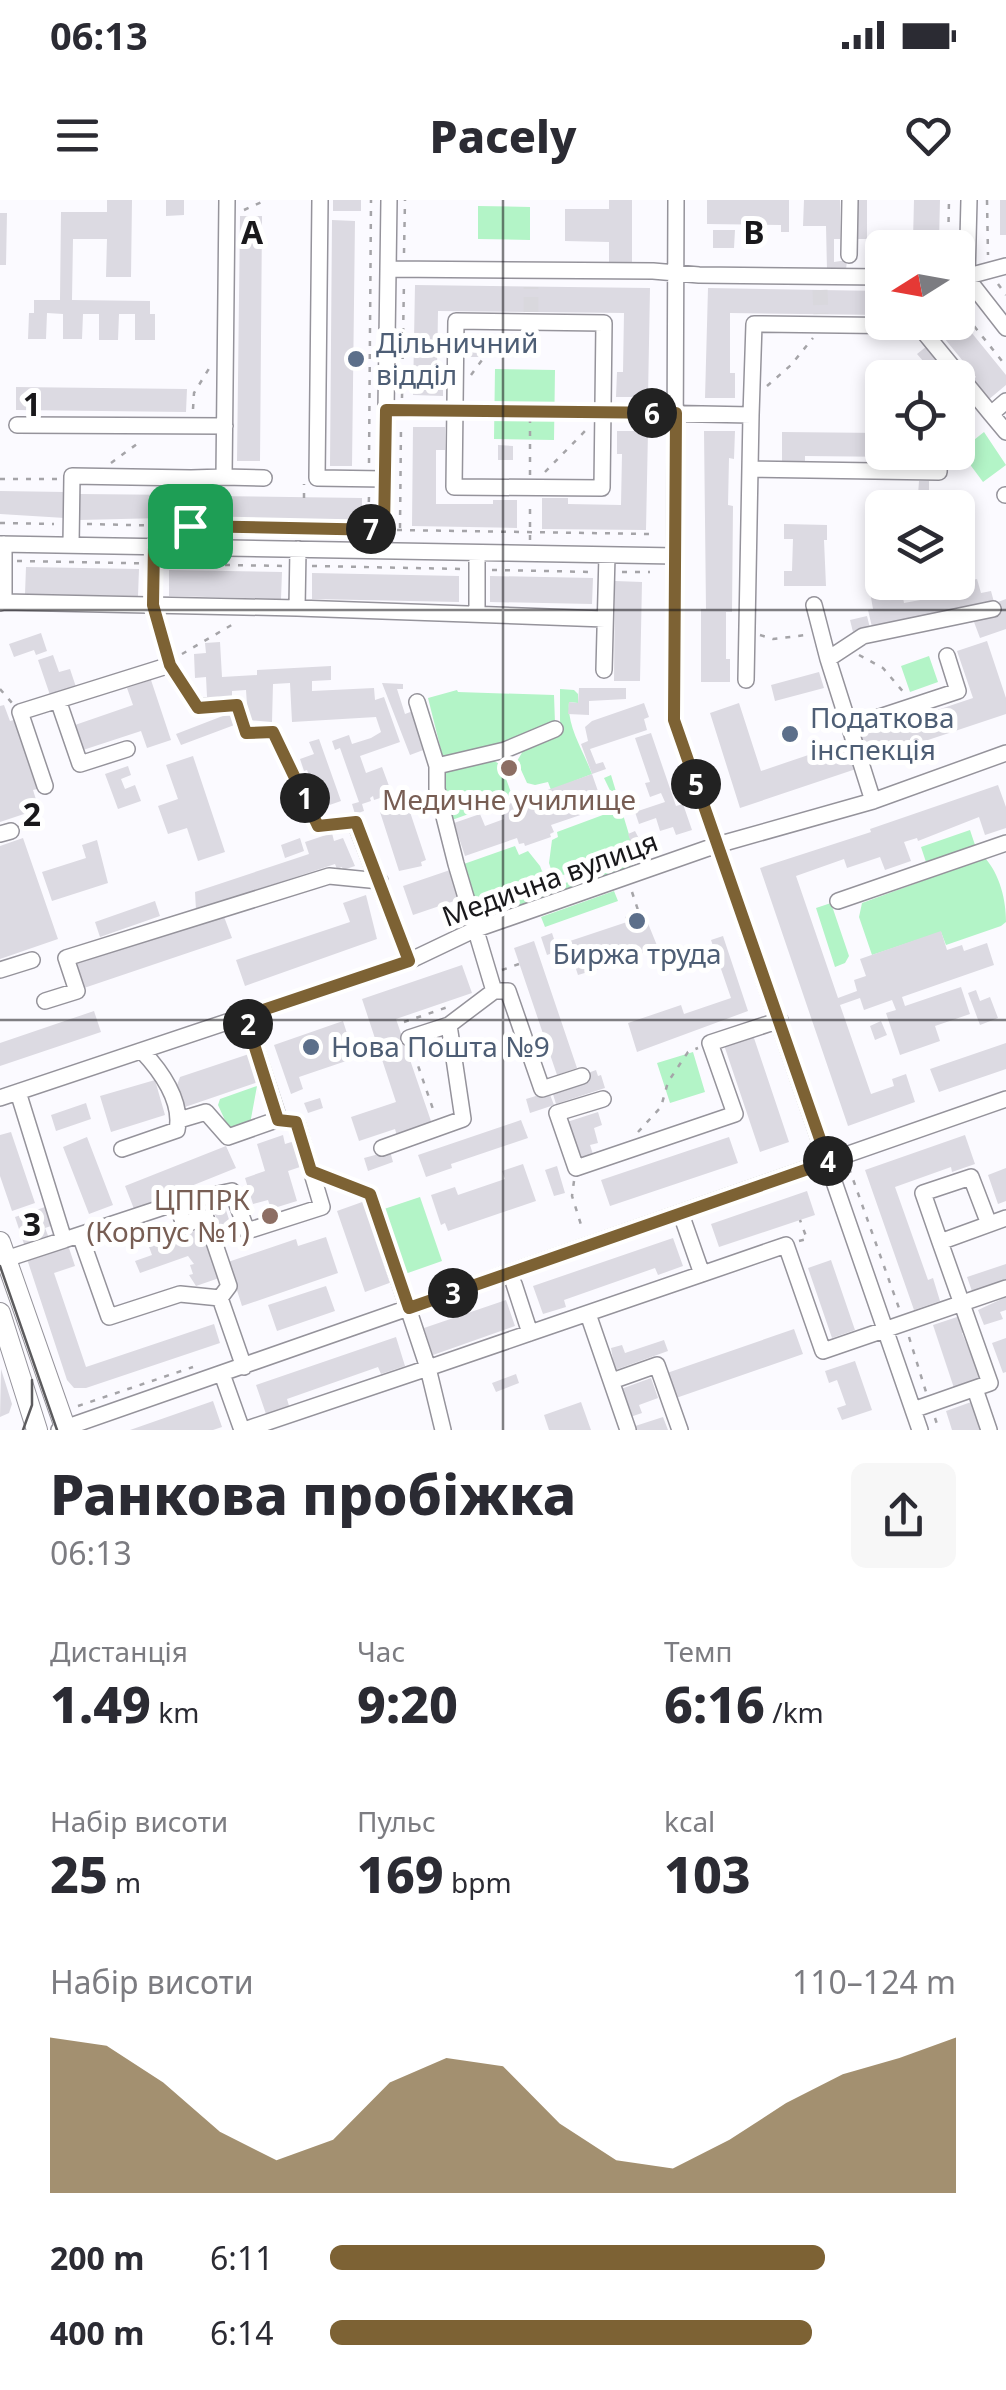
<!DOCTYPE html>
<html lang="uk">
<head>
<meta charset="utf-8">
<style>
	body { margin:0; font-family:"Noto Sans",sans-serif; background:#f7f7f7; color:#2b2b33; height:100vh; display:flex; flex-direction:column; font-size:38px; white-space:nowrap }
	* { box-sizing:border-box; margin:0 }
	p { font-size:32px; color:#7c7c81 }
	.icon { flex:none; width:55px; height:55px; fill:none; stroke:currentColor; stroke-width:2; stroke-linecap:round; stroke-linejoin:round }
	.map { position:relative; height:1230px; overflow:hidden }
	.sheet { display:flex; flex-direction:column; background:#fff; flex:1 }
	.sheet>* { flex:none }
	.needle { width:65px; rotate:259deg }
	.controls { position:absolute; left:865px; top:30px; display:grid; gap:20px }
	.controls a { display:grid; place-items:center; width:110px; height:110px; border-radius:15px; background:#fff; box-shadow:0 5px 15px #0003; font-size:50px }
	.pin { position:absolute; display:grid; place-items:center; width:85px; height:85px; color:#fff; margin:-42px; border-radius:20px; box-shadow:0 5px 15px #0006 }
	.km { position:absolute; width:50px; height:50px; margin:-25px; border-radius:50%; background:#222; color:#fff; font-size:28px; line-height:50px; text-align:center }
	.round { display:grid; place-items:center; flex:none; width:105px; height:105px; border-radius:15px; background:#f7f7f7 }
	.overview { display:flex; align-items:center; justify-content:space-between; height:170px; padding:0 50px }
	h1 { font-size:55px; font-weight:800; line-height:75px }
	.stats { display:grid; grid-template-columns:repeat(3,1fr); gap:15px; height:170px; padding:10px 50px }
	.stats div { display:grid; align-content:center }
	.stats b { font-size:50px; font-weight:800 }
	.stats small { font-size:28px; font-weight:400 }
	.stats p { font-size:28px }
	.chart { height:280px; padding:20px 50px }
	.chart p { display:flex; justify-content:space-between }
	.chart svg { width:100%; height:180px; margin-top:10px; fill:#7d6234; opacity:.7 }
	ul { padding:0 50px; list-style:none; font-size:32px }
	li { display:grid; grid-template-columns:160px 120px 1fr; align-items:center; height:75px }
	li i { height:25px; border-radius:12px; background:#7d6234 }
	.status { display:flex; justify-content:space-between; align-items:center; height:70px; padding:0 50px; background:#fff; direction:ltr }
	.status svg { height:28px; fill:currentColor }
	header { display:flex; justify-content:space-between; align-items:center; height:130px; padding:0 50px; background:#fff; font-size:45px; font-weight:800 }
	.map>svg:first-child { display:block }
	.green { fill:#b3f4c7 }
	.building { fill:#dcdae2 }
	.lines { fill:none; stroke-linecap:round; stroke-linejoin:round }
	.minor-tunnel { stroke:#d9d8dd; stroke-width:15; stroke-dasharray:15 8; stroke-linecap:butt }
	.minor-casing { stroke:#95939b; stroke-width:18 }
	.major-casing { stroke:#95939b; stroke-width:22 }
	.path { stroke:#a5a4a8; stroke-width:2.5; stroke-dasharray:5 8; stroke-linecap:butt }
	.minor { stroke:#fff; stroke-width:15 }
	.major { stroke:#fff; stroke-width:20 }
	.tram { stroke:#5c5b5e; stroke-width:2.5 }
	.route-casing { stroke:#fff; stroke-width:20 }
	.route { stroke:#7d6234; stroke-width:12 }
	.grid { fill:none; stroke:#19181b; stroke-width:2.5; stroke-opacity:0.55 }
	.service-dot { fill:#5c6f8a; stroke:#fff; stroke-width:4 }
	.education-dot { fill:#8d6e63; stroke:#fff; stroke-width:4 }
	.labels { text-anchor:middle; stroke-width:10; stroke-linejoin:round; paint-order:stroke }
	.service-label { font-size:28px; fill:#4e5e75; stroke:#fff; text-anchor:start }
	.education-label { font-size:28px; fill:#785e54; stroke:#fff }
	.street-label { font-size:28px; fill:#19181b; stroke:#fff }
	.grid-label { font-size:32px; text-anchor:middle; font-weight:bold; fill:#19181b; stroke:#fff; stroke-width:10; stroke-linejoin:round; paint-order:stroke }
</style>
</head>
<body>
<div class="status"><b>06:13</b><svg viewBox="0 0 49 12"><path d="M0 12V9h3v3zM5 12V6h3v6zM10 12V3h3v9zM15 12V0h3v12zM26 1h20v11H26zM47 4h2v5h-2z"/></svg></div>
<header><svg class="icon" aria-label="menu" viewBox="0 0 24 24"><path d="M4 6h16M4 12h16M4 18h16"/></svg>Pacely<svg class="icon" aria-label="heart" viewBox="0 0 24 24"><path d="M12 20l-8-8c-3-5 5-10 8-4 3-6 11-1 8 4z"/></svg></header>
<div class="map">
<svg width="1006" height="1230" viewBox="0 0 1006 1230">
	<rect width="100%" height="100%" fill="#fbfaff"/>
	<path class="green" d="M478,6L530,7V40L478,39Z
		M495,169L555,170L554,240L494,239Z
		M984,232L1006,265L983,282L960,251Z
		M929,456L938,482L910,492L901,466Z
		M560,489L574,490L578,494V503L569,502C567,527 583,550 592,574L551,590L548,582L535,585L527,583L517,561L529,541L560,532Z
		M457,490L458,492L554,495L555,523L499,546L443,558L428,498Z
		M491,559L501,565L513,598L452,620L442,586L444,572Z
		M611,575L634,651L554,678L549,663L552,640L558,637L557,632L619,609L604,578Z
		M970,630L976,648L927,665L921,647Z
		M515,646L519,655L528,651L540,666L546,681L475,707L461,665Z
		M985,658C1000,675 1006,700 1006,722L1001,726L946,745L941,732L872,755L859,717L862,703Z
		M629,661L632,670L485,721L478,713Z
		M614,691L618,701L545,727L541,717Z
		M831,703L849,756L845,763L835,767L816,708Z
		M693,852L705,892L670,903L657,863Z
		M257,886L250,924L229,929L218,905L220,899Z
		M420,997L442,1061L405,1074L384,1009Z"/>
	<path class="building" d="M107,0H132L131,77H106L107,39H73L72,100L150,101V114H155V140H135V114H119L118,140H99V114H83L82,139H63V114L47,113L46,139H28L29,113H34V100H60L61,12H107Z
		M166,0H184V15L166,16Z
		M333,0H361V11H333Z
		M609,0H632V63L609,62V42L565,41V9H609Z
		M707,0H789V32H781V25L707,24Z
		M804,0H840V39H834V62L847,60L846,70H827L826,26H803Z
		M857,0H867V39H856Z
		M914,0H940L939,41L913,40Z
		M1000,0H1006V35H1000Z
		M0,13H7L6,65H0Z
		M240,16H262L260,261H237Z
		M332,20L355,21L352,266H330Z
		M713,30H735L734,48H713Z
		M415,85L650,88L648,197H616L617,172H623L624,113L438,111L437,170H443V196L413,195Z
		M708,88L882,91V115L730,113V173H735V198H705Z
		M958,116L1006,175V185L988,200L972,180L976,177L931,122H958Z
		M466,144L481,145L480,157H465Z
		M927,146L939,161L930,169L917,154Z
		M16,187L187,189L186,212L16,210Z
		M413,227H445V250H436V304H493V300H517V328L412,326Z
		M617,231H648L646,330L542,329V298H568V304L621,305L622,254H617Z
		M704,231H735L734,259L729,258L728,305L733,306L732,412H726V459H730V482H701V409H706Z
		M782,232L882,233V252H925V263H899V257L805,256V262L782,261Z
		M498,245L513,246V260H498Z
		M919,281H929V308H911V294L918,295Z
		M0,291L65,292V318L0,314Z
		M80,294L183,295L182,321H163V318L79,320Z
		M208,296L362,298V323L208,321Z
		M784,324L827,325V340H824L826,386H784V371H792L793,339H784Z
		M26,367L139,369L138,396L25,394Z
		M169,370L282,372L281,399L169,396Z
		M882,370V382H900L904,403L953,394L950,385L977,379L981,393L991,391L994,402L872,427L868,410L873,409L867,374Z
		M312,373L459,376V402L312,399Z
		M490,376L593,378L592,404L490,402Z
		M615,381L642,382L640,481H614Z
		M1006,399V429L980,438L974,422L1001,413L998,402Z
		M867,416L870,428L853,432L850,420Z
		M41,433L47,451L36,455L34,450L14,457L9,444Z
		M987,441L1006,498V514L865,561L857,537L973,498L957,451Z
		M220,442L222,477L257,475V470L331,466V480L312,481V491L374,488L375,500L384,497L400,542L360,556L366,573L382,567L392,594L374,600L373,596L370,598L371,601L362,604L364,611L355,614L352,604L359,602L340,548L335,550L332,541L349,535L352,544L371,538L381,532L376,517L292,522L290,483L273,484L272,522L248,520L246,490L232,491V498L207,497L206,477L195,478L194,454L206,453L205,443Z
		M53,455L59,472L70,469L76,487L50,495L38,460Z
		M819,472L824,488L775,501L771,485Z
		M151,480L171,540L147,548L141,531L83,550L75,525L133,505L127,488Z
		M382,483L403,484V489H397L405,514L413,511L426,549L410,555Z
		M579,488H626V499L589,501V515L568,514L569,502L578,503Z
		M644,503L649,517L644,519L647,530L590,549L596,564L603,562L606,569L592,574L581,544L588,541L585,527L592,521Z
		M739,503L761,571L835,546L834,543L845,539L856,569L740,608L710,513Z
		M4,505L10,521L14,520L37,589L33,590L39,609L0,622V506Z
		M233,512L237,524L181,545L176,534Z
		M651,533L676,606L683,604L692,630L676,635L673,627L660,631L656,618L639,624L635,612L665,602L661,593L650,597L645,583L650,582L635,538Z
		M319,539L341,601L321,608L307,570L304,571L300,559L314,554L309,542Z
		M193,556L225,652L198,661L187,628L168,634L158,606L178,599L166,565Z
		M128,566L131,575L121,579L125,589L135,585L141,601L118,609L105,574Z
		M592,574L599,594L604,592L607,600L602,602L604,607L551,625L554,632L550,634L551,637L525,646L524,643L519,644L517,638L465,656L454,623L480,614L485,626L504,619L500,607Z
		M998,585L1006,607V628L985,635L979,617L918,641L917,638L904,642L911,661L885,670L880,657L847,668L844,659L796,676L838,798L857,791L854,780L866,776L860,759L941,731L947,750L962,745L964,751L987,743L994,765L902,797L905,806L961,787L970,814L935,826L940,841L900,855L886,813L896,810L892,800L864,810L860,798L840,805L871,894L894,886L892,879L906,874L915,902L848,926L760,668L871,632L870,629Z
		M407,603L426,660L421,662L422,666L399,671L380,612Z
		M635,631L644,648L634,651L628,634Z
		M332,633L334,641L343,638L355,666L343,670L342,667L337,669L335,664L196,710L195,692L309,654L305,642Z
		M23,638L58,739L0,759V646Z
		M300,638L304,651L285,658L281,645Z
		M97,640L108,683L52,701L42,672L86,658L82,645Z
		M453,669L463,698L413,715L403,686Z
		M366,695L377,739L245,786L236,760L350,722L343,703Z
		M155,701L160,716L100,737L95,722Z
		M643,711L658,748L634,756L630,744L594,757L598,769L578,775L567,742L627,722L625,717Z
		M223,714L232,738L84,788L75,764Z
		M552,733L558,751L547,755L541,737Z
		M723,736L748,811L637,852L628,823L681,805L684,814L731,798L711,740Z
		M534,741L577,868L557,875L514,748Z
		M462,765L472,793L396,819L432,924L397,936L395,929L359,941L351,917L396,902L362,799Z
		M976,790L980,801L990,797L998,818L980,825L968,793Z
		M94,811L101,832L0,866V843Z
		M343,821L355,858L299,877L303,889L291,894L274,845Z
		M881,821L887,835L875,840L870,826Z
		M753,835L789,942L760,952L724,845Z
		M1006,843V869L939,892L930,869Z
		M249,854L258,882L185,907L177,885L180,877Z
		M596,870L598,876L601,875L605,888L556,904L552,891L590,879L588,873Z
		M155,880L165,915L111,932L100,896Z
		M549,892L554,905L530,913L526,899Z
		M320,898L323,908L308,913L304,903Z
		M86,903L91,919L56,931L51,915Z
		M598,912L602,925L594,928L598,943L590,945L593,954L582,957L567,922Z
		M521,920L528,938L451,964L452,968L426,977L418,955Z
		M11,932L35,1003L12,1011L0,976V935Z
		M283,935L285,944L301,939L309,964L288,971L297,1001L271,1009L268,1000L253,1004L245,978L265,971L257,944Z
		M965,935L975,964L952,972L951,967L895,987L928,1080L933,1078L940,1101L914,1110L865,970Z
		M87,937L113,1005L89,1014L63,947Z
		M729,937L738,963L610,1006L601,980Z
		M226,946L236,968L134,1009L125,986Z
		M390,951L393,962L368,971L364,958Z
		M523,964L536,1001L448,1031L445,1023L441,1025L431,995L455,987L458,995L505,979L502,971Z
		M557,966L565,993L554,996L545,970Z
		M1006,968V1001L998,1004L988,975Z
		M807,991L815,1015L719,1047L711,1024Z
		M365,1001L392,1082L365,1092L337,1011Z
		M48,1006L54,1025L45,1028L49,1038L25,1047L15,1017Z
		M225,1007L232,1029L221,1032L214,1011Z
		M204,1028L208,1039L204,1040L206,1046L215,1043L225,1076L196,1086L189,1075L193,1074L190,1065L194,1064L188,1056L140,1073L135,1061L152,1055L148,1044Z
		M326,1037L338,1073L242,1106L228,1062L296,1039L298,1046Z
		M673,1038L683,1066L658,1075L655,1068L564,1100L566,1107L543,1114L533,1086Z
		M68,1045L75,1066L54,1073L86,1167L214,1124L220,1143L86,1188H74L67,1180L27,1059Z
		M831,1060L855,1130L832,1138L808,1068Z
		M1006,1064V1079L973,1094L967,1077Z
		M326,1086L335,1111L277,1131L268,1105Z
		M1006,1097V1110L1000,1112L1003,1119L984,1125L978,1110Z
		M506,1100L515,1126L433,1155L424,1128Z
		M960,1116L965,1132L962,1133L982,1181L955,1191L933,1125Z
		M794,1129L803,1154L676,1198L667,1173Z
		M396,1137L405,1166L381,1174L378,1167L287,1199L289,1206L266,1214L256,1185Z
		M1006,1138V1172L1003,1173L992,1143Z
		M664,1140L668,1151L615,1170L611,1148L622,1145L625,1153Z
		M855,1161L872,1210L842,1220L837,1208L846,1205L837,1180L829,1183L825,1171Z
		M1,1169L12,1204L9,1213L0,1217Z
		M516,1174L519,1183L496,1192L492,1183Z
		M651,1178L658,1198L639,1205L642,1213L630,1217L621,1189Z
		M213,1201L222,1227L213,1230H130Z
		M974,1201L983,1226L979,1227L980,1230H952L946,1211Z
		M581,1202L591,1230H549L544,1215Z
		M663,1217L668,1230H626V1229Z"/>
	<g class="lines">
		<path class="minor-tunnel" d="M820,90L821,114
			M531,112V87"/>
		<defs>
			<path id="minor" d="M320,0L317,278L385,279
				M676,0L674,520L920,1230
				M969,0L967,78L1006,128
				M849,55L850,0
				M388,69L653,71L699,75L882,77
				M961,78L1006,66
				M456,121L604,123L602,288L454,287Z
				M386,210L455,211
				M603,212L751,215L754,124L919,126L991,214L1006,201
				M991,214L1006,232
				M17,225L225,226
				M750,269L939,272L940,252
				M224,277L264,278
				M1005,295H1006
				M0,344L676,356
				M71,345L72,276L191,278
				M191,347V278L224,277L227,0
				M384,351L389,0
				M4,402L297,408L605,419
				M0,403L4,402V344
				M814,405L828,459L873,601
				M297,408L298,349
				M477,414V353
				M828,459L863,436L993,409
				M604,470L607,355
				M746,480L751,215
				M58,500L80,564L127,549
				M849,527L958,491L947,456
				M437,566L505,550L555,529
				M45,586L20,512L170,465L198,507L237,505L246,533L273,532L318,626L355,622L409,761
				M0,634L11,631
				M838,701L1006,643
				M0,770L32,760
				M494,791H508L542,889L582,876
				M45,801L77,791L66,758L329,676L380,681
				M409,838L449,825
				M0,898L409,761L474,730L717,645L873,601L1006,553
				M603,899L557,913L576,968L735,914L710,843L780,820
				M179,920L206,912L228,937L279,919
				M382,948L463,919L449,825L494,791L456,664L437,589V566L417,502
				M122,949L177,930C183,901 160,870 142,851
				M311,971L370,994L428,1168L530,1133
				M176,1003L184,1024L206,1018L229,1086L220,1098
				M681,1014L702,1074L786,1045L823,1151L1006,1088
				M80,1035L109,1117L180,1094L220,1098L244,1167
				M64,1040L176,1003L232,991L247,1031L322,1007L297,923L279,919L245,816
				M940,1042L923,993L971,977L989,1024
				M6,1059L64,1040L18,892
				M514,1084L530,1133L702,1074
				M588,1114L628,1230
				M222,1174L242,1230
				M612,1181L657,1165L680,1230
				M975,1189L989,1230
				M913,1210L990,1183L940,1042L1006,1018
				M59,1230L1006,899
				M244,1230L428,1168L443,1230"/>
			<path id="major" d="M0,1042L66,1230
				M0,1113L37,1230"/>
		</defs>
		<use href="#minor" class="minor-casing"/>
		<use href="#major" class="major-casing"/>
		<path class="path" d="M987,0L988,55
			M244,10L266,0
			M948,48L949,0
			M404,53L405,0
			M998,84L1006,95
			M958,106L1006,166
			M471,175L499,137
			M767,186L791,165L813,138
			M402,198L404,81
			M193,209L194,193L210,167
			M469,211L586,212
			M111,263L141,241
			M369,263L371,0
			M545,272L588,228
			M530,275V213
			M0,279H58
			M304,298V284
			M0,323L54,324
			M87,324L174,326
			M207,326L369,329
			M368,328L369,296
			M400,328L401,226
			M397,330L651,334
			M530,340V303
			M17,361L284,366
			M312,366L464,369
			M492,370L594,372
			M622,372H650
			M153,390L154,363
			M157,418L167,453
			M760,435L773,439L806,435
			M182,454L235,423
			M859,455L883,468L905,494
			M0,489L12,503
			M632,692L639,713
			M502,770L519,764
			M404,822L448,807
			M414,854L434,912
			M638,932L661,907L668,882L688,852L698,848
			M849,968L900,1111
			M574,981L572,996L583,1031
			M799,1041L807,1039L800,1020
			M909,1137L926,1192
			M78,1206L193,1167
			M935,1218L939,1230"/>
		<use href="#minor" class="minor"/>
		<use href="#major" class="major"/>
		<path class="tram" d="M0,1066L57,1230
			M23,1230L32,1205V1180"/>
	</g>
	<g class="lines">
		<defs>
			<path id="route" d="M386,210L676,213L674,520L828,962L409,1108L370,994L311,971L296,922L278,920L245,816L409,761L356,622L318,626L273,532L246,533L237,505L198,508L170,465L153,405L154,346L190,347V326L384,330Z"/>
		</defs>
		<use href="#route" class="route-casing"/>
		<use href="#route" class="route"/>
	</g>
	<path class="grid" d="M503,0V1230M0,410H1006M0,820H1006"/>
	<g class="service-dot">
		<circle cx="356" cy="159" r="10"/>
		<circle cx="790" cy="534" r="10"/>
		<circle cx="637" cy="721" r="10"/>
		<circle cx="311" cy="847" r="10"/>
	</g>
	<g class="education-dot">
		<circle cx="509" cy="568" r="10"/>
		<circle cx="270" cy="1016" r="10"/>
	</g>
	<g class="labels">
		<g class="service-label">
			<text x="376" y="153">Дільничний<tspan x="376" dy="32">відділ</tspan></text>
			<text x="810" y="528">Податкова<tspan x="810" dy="32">інспекція</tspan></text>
			<text x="637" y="764" text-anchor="middle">Биржа труда</text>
			<text x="331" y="857">Нова Пошта №9</text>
		</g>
		<g class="education-label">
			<text x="509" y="610">Медичне училище</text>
			<text x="250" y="1010" text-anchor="end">ЦППРК<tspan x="250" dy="32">(Корпус №1)</tspan></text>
		</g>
		<g class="street-label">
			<text transform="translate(550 679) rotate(-20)" y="10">Медична вулиця</text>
		</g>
	</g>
	<g class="grid-label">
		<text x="252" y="44">A</text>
		<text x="754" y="44">B</text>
		<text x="32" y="216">1</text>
		<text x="32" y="626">2</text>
		<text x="32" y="1036">3</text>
	</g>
</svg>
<div class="controls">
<a><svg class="needle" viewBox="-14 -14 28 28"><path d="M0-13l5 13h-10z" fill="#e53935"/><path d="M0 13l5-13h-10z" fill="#7c7c81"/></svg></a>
<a><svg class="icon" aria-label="locate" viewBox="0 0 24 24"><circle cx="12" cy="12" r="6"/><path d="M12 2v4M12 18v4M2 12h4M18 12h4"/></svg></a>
<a><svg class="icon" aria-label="layers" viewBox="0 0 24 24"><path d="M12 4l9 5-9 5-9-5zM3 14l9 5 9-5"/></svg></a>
</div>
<div class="pin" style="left:190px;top:326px;background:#1e9e55"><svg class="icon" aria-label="arrive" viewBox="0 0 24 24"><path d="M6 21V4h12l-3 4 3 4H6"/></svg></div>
<b class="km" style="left:305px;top:598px">1</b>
<b class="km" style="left:248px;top:824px">2</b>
<b class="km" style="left:453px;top:1093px">3</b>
<b class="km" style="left:828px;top:961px">4</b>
<b class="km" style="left:696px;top:584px">5</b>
<b class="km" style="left:652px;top:213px">6</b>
<b class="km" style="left:371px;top:329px">7</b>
</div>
<section class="sheet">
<div class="overview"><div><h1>Ранкова пробіжка</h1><p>06:13</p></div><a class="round"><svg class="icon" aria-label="share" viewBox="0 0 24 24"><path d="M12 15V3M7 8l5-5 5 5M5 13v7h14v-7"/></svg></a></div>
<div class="stats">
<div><p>Дистанція</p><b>1.49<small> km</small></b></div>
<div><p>Час</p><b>9:20</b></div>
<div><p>Темп</p><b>6:16<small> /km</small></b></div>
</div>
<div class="stats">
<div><p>Набір висоти</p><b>25<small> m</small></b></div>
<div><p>Пульс</p><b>169<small> bpm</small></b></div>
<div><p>kcal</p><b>103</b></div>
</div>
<div class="chart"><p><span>Набір висоти</span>110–124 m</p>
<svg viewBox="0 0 160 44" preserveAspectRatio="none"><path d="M0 44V6L10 8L20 17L30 29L40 36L50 31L60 17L70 11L80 13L90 27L100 36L110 38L120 31L130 22L140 15L150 11L160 6V44z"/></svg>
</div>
<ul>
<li><b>200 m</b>6:11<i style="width:79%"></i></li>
<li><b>400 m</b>6:14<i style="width:77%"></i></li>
</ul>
</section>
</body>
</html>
